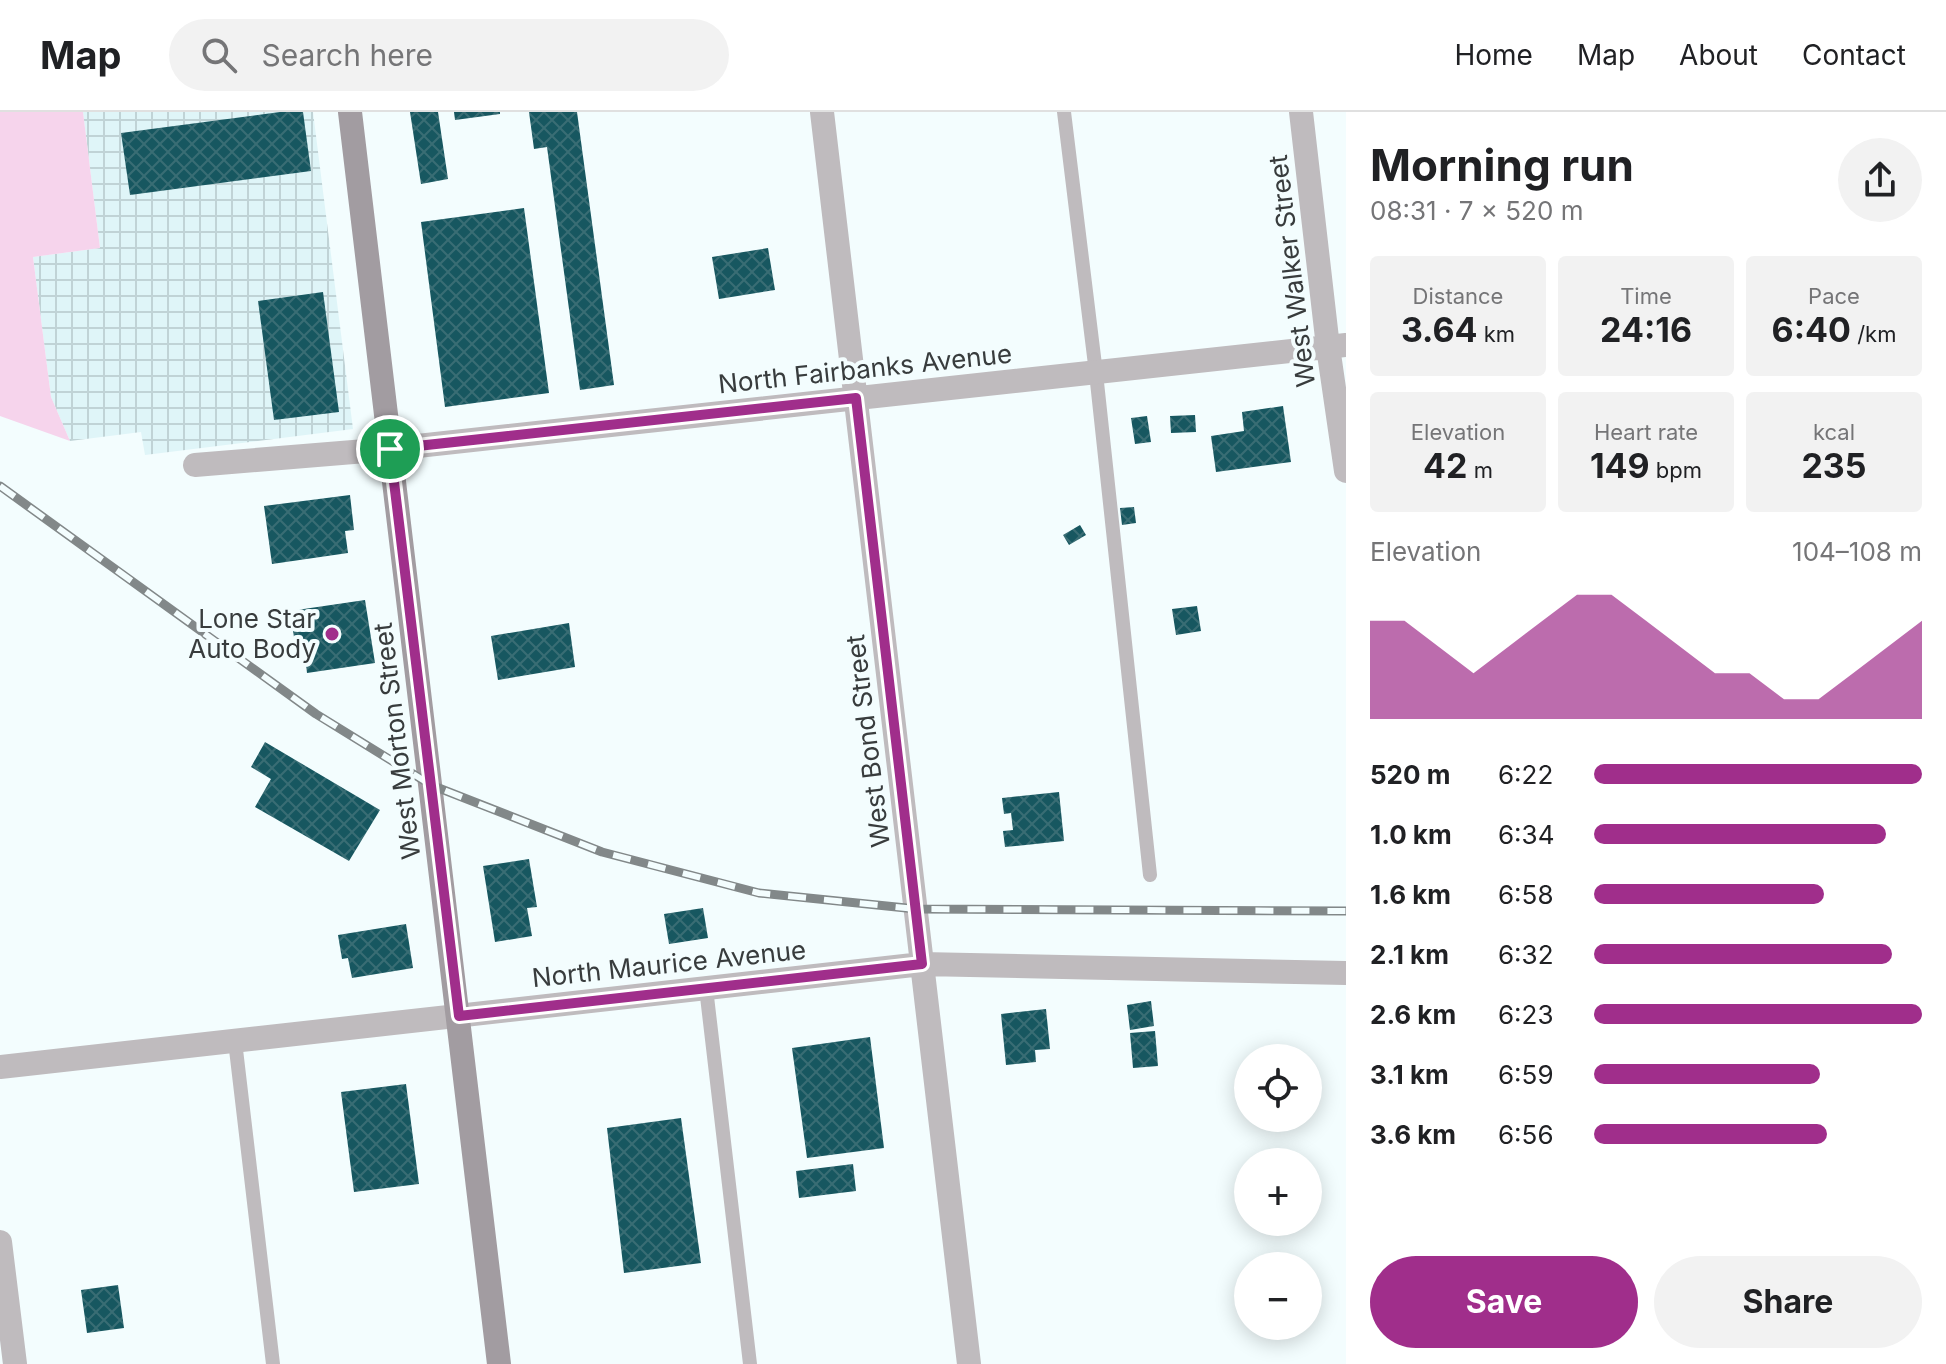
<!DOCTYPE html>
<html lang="en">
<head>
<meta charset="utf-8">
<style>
	body { margin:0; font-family:Inter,sans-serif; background:#f2f2f2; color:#202124; height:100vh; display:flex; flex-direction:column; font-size:30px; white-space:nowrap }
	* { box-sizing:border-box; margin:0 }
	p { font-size:26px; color:#757577 }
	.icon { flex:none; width:44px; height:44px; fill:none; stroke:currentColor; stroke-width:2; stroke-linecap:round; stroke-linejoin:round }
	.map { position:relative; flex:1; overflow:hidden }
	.side { display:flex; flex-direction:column; background:#fff; width:600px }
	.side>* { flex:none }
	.controls { position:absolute; left:1234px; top:932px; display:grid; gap:16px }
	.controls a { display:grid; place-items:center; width:88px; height:88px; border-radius:50%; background:#fff; box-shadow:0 4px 20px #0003; font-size:40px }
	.pin { position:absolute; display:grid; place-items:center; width:68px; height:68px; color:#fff; margin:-34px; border:4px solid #fff; border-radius:50%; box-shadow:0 2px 8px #0007 }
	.round { display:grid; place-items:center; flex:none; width:84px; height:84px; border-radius:42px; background:#f2f2f2 }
	.summary { display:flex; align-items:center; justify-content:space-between; height:136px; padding:0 24px }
	h1 { font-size:44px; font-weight:700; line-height:60px }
	.figures { display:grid; grid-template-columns:repeat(3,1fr); gap:12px; height:136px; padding:8px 24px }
	.figures div { display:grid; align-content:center; border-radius:8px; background:#f2f2f2; text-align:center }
	.figures b { font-size:34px; font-weight:700 }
	.figures small { font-size:22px; font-weight:400 }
	.figures p { font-size:22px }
	.chart { height:224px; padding:16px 24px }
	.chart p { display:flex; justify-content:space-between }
	.chart svg { width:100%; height:144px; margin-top:8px; fill:#a02e8b; opacity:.7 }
	.button { display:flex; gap:16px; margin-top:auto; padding:16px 24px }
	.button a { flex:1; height:92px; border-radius:48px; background:#a02e8b; color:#fff; font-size:32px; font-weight:700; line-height:92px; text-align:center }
	.button a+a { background:#f2f2f2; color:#202124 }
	ul { padding:0 24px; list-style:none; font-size:26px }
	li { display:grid; grid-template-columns:128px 96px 1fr; align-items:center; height:60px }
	li i { height:20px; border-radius:10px; background:#a02e8b }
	header { display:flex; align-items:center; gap:48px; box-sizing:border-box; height:112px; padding:0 40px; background:#fff; border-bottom:2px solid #e0e0e0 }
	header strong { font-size:38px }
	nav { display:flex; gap:44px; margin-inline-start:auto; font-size:28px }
	.search { width:560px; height:72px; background:#f2f2f2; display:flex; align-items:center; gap:20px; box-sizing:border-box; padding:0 28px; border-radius:44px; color:#757577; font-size:30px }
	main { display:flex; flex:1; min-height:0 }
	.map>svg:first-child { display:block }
	.industrial { fill:url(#industrial-grid) }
	.green { fill:#f6d4ec }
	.building { fill:url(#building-cross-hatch) }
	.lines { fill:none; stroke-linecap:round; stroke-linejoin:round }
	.lane { stroke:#bfbbbe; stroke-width:14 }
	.street { stroke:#bfbbbe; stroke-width:24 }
	.secondary { stroke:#a29ca1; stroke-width:24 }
	.rail-casing { stroke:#828889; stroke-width:9 }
	.rail { stroke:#f3fdfe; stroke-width:6; stroke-dasharray:18; stroke-linecap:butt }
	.route-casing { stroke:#fff; stroke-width:16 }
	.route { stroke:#a02e8b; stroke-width:10 }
	.poi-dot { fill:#a02e8b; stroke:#f3fdfe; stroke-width:3 }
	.labels { text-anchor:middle; stroke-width:8; stroke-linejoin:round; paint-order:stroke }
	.street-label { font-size:26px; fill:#383c3d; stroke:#f3fdfe }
	.poi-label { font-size:26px; fill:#383c3d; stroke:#f3fdfe; text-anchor:end }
</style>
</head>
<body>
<header>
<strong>Map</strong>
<div class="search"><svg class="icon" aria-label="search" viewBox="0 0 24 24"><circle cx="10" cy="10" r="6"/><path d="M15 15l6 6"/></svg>Search here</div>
<nav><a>Home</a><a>Map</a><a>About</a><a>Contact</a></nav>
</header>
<main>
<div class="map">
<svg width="1346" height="1252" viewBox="0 0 1346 1252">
	<defs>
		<pattern id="industrial-grid" width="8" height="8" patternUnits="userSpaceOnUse" patternTransform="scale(2)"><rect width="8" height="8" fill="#dff5f8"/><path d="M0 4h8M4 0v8" fill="none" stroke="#c0d3d6"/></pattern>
		<pattern id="building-cross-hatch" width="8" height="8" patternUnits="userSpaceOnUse" patternTransform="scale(2)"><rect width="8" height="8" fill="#175760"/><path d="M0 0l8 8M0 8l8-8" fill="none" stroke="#396d74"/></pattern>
	</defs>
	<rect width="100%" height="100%" fill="#f3fdfe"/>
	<path class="industrial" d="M83,0H313L353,317L145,343L141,320L70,329L51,285L33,145L100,136Z"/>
	<path class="green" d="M0,0H83L100,136L33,145L51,285L70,329L0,304Z"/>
	<path class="building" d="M280,0H303L311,59L130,83L121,21Z
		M410,0H438L448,67L421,72Z
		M454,0H500V2L455,8Z
		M529,0H577L614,273L580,278L547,35L534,37Z
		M524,96L549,281L445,295L421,110Z
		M768,136L775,178L719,187L712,145Z
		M323,180L339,300L274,308L258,189Z
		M1283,294L1291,350L1216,360L1211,324L1244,319L1242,300Z
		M1195,303L1196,320L1171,321L1170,304Z
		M1147,304L1151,330L1135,332L1131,306Z
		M350,383L354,418L345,419L348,441L272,452L264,394Z
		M1134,395L1136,411L1122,413L1120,396Z
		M1080,413L1086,423L1069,433L1063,423Z
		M365,488L375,551L307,561L305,544L297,545L290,499Z
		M1197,494L1201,519L1176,523L1172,497Z
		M569,511L575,555L498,568L491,524Z
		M265,630L380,698L349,749L255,695L271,667L251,655Z
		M1059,680L1064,729L1005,735L1003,719L1013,718L1011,701L1004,702L1002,686Z
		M529,747L537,795L527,796L532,824L495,830L483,754Z
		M703,796L708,826L669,832L664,802Z
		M406,812L413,856L352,866L348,846L342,847L338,823Z
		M1151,889L1154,914L1130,918L1127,893Z
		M1046,897L1050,937L1035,938L1036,950L1006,953L1001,902Z
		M1155,919L1158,954L1133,956L1130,921Z
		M870,925L884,1036L807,1046L792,936Z
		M406,972L419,1072L354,1080L341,980Z
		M681,1006L701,1151L624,1161L607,1016Z
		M853,1052L856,1079L799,1086L796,1059Z
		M118,1173L124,1216L87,1221L81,1178Z"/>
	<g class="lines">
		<path class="lane" d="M1064,0L1096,261L1150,763
			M706,876L750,1252
			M235,929L273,1252"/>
		<path class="street" d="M822,0L969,1252
			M1301,0L1328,235L1346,359
			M195,353L390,337L1346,233
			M0,955L922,852L1346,861
			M0,1130L15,1252"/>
		<path class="secondary" d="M350,0L499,1252"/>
		<defs>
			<path id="rail" d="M0,374L316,602L431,673L602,740L759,781L916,797L1346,799"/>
		</defs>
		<use href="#rail" class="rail-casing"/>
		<use href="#rail" class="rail"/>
	</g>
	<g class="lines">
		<defs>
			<path id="route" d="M856,286L922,852L459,904L390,337Z"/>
		</defs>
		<use href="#route" class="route-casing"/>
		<use href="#route" class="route"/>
	</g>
	<circle class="poi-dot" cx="332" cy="522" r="8"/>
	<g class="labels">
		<g class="street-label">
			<text transform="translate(1292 159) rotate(-97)" y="9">West Walker Street</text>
			<text transform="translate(865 257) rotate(-6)" y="9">North Fairbanks Avenue</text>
			<text transform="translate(397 629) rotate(-97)" y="9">West Morton Street</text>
			<text transform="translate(868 629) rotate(-97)" y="9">West Bond Street</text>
			<text transform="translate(669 852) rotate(-6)" y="9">North Maurice Avenue</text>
		</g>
		<g class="poi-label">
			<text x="316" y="516">Lone Star<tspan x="316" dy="30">Auto Body</tspan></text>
		</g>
	</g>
</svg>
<div class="controls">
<a><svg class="icon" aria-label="locate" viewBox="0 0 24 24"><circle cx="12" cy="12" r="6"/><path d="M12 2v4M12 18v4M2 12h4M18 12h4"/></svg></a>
<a>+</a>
<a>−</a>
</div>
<div class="pin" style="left:390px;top:337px;background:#1e9e55"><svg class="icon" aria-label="arrive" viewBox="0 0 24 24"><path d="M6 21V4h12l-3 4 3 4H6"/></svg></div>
</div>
<section class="side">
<div class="summary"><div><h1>Morning run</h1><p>08:31 · 7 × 520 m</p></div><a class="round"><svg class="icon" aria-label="share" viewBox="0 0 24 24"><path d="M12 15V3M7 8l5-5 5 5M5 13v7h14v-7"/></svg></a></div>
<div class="figures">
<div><p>Distance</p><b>3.64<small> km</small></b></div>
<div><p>Time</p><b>24:16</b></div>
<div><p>Pace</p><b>6:40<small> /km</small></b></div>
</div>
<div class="figures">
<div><p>Elevation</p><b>42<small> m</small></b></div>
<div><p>Heart rate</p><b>149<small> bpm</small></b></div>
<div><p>kcal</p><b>235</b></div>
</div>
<div class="chart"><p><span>Elevation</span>104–108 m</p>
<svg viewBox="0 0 160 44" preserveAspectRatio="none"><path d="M0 44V14L10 14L20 22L30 30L40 22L50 14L60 6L70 6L80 14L90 22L100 30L110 30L120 38L130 38L140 30L150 22L160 14V44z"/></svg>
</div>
<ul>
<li><b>520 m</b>6:22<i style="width:100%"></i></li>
<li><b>1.0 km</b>6:34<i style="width:89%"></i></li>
<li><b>1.6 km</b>6:58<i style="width:70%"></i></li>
<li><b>2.1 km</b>6:32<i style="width:91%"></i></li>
<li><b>2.6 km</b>6:23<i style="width:100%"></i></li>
<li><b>3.1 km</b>6:59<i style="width:69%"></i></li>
<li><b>3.6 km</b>6:56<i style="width:71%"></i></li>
</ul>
<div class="button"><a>Save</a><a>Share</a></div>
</section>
</main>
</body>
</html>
